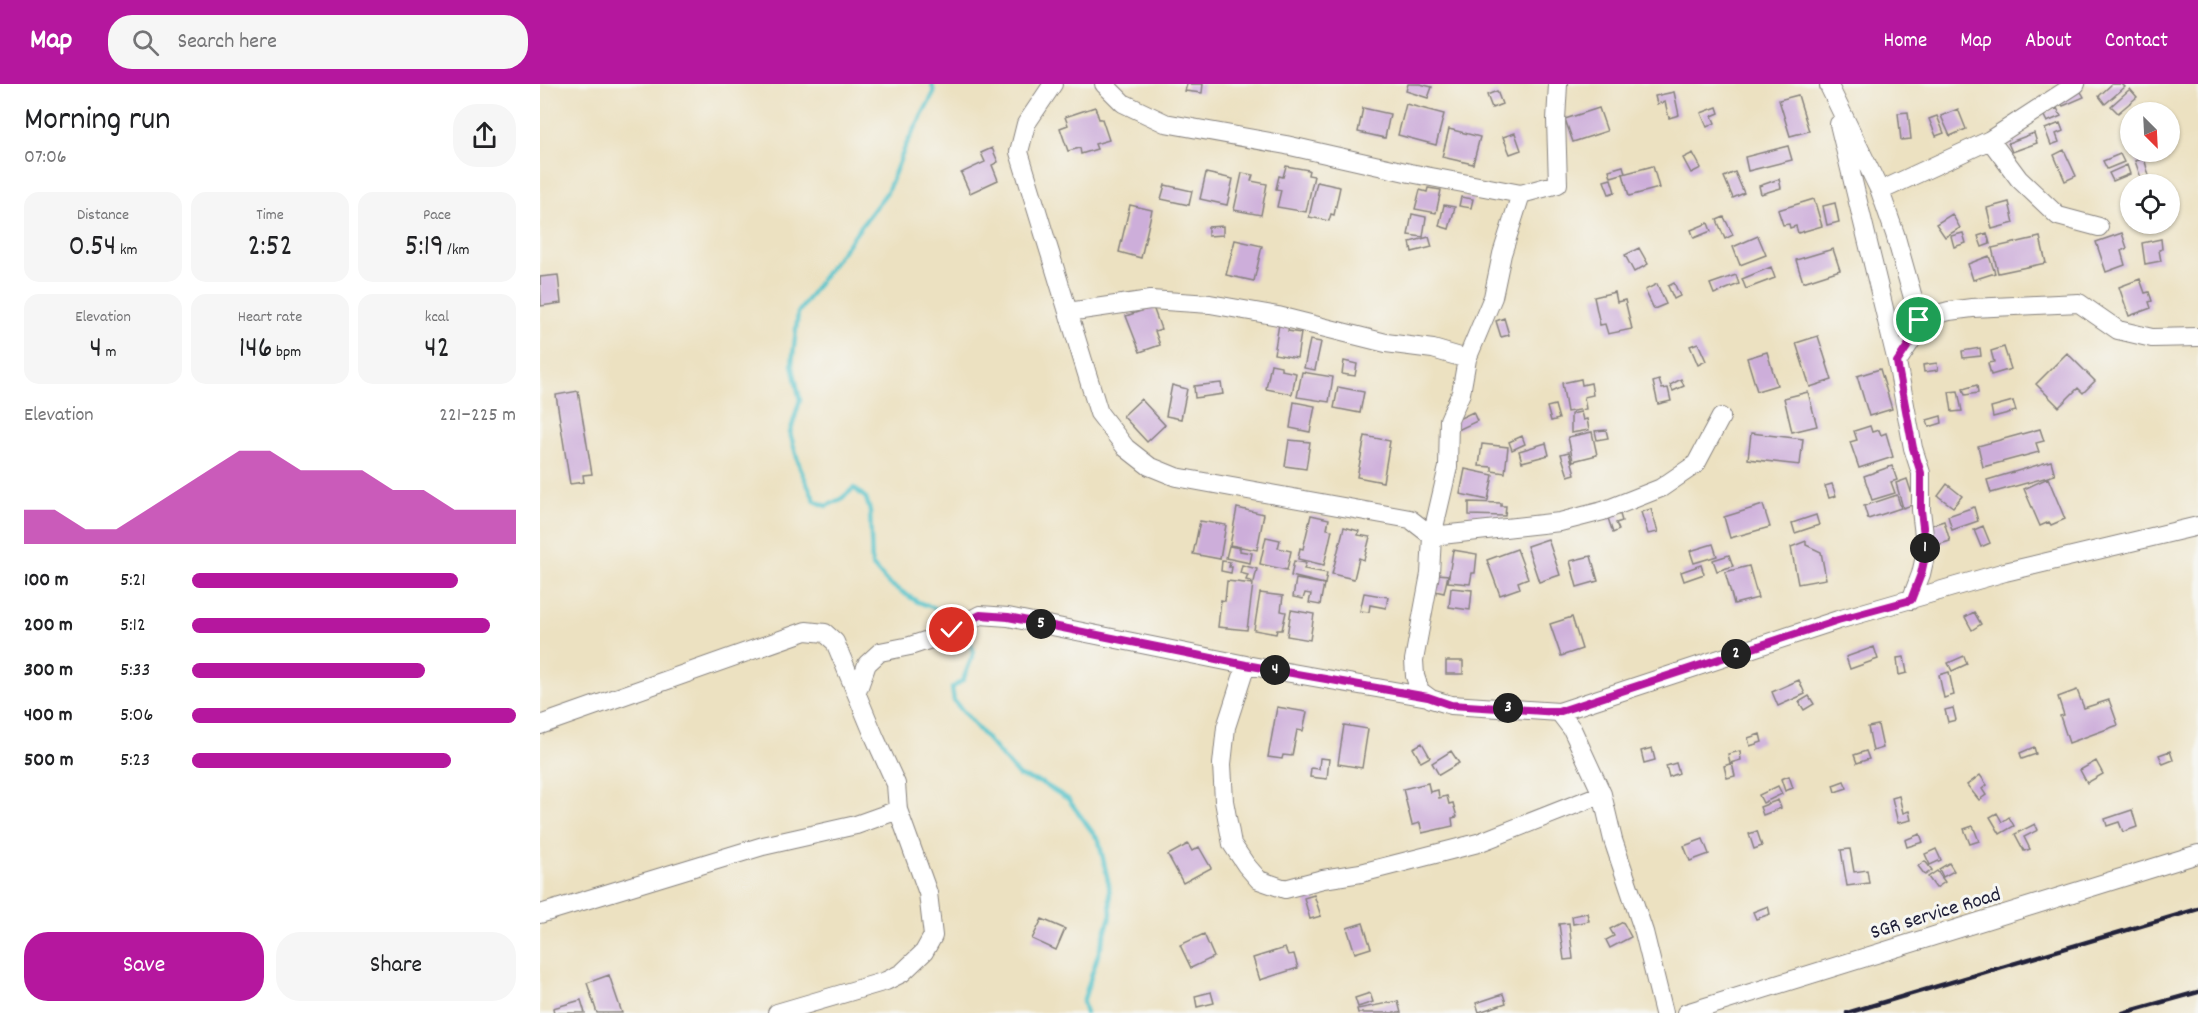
<!DOCTYPE html>
<html lang="en">
<head>
<meta charset="utf-8">
<style>
	body { margin:0; font-family:Dekko,sans-serif; background:#f6f6f6; color:#202124; height:100vh; display:flex; flex-direction:column; font-size:22px; white-space:nowrap }
	* { box-sizing:border-box; margin:0 }
	p { font-size:20px; color:#757577 }
	.icon { flex:none; width:33px; height:33px; fill:none; stroke:currentColor; stroke-width:2; stroke-linecap:round; stroke-linejoin:round }
	.map { position:relative; flex:1; overflow:hidden }
	.drawer { display:flex; flex-direction:column; background:#fff; width:540px }
	.drawer>* { flex:none }
	.needle { width:39px; rotate:156deg }
	.controls { position:absolute; left:1580px; top:18px; display:grid; gap:12px }
	.controls a { display:grid; place-items:center; width:60px; height:60px; border-radius:50%; background:#fff; box-shadow:0 2px 4px #0004; font-size:30px }
	.pin { position:absolute; display:grid; place-items:center; width:51px; height:51px; color:#fff; margin:-26px; border:3px solid #fff; border-radius:50%; box-shadow:0 2px 6px #0007 }
	.km { position:absolute; width:30px; height:30px; margin:-15px; border-radius:50%; background:#222; color:#fff; font-size:16px; line-height:30px; text-align:center }
	.round { display:grid; place-items:center; flex:none; width:63px; height:63px; border-radius:24px; background:#f6f6f6 }
	.summary { display:flex; align-items:center; justify-content:space-between; height:102px; padding:0 24px }
	h1 { font-size:33px; font-weight:600; line-height:45px }
	.figures { display:grid; grid-template-columns:repeat(3,1fr); gap:9px; height:102px; padding:6px 24px }
	.figures div { display:grid; align-content:center; border-radius:15px; background:#f6f6f6; text-align:center }
	.figures b { font-size:30px; font-weight:600 }
	.figures small { font-size:16px; font-weight:400 }
	.figures p { font-size:16px }
	.chart { height:168px; padding:12px 24px }
	.chart p { display:flex; justify-content:space-between }
	.chart svg { width:100%; height:108px; margin-top:6px; fill:#b5179e; opacity:.7 }
	.primary-button { display:flex; gap:12px; margin-top:auto; padding:12px 24px }
	.primary-button a { flex:1; height:69px; border-radius:24px; background:#b5179e; color:#fff; font-size:24px; font-weight:600; line-height:69px; text-align:center }
	.primary-button a+a { background:#f6f6f6; color:#202124 }
	ul { padding:0 24px; list-style:none; font-size:20px }
	li { display:grid; grid-template-columns:96px 72px 1fr; align-items:center; height:45px }
	li i { height:15px; border-radius:8px; background:#b5179e }
	header { display:flex; align-items:center; gap:36px; box-sizing:border-box; height:84px; padding:0 30px; background:#b5179e; color:#fff }
	header strong { font-size:28px }
	nav { display:flex; gap:33px; margin-inline-start:auto; font-size:21px }
	.search { width:420px; height:54px; background:#f6f6f6; display:flex; align-items:center; gap:15px; box-sizing:border-box; padding:0 21px; border-radius:24px; color:#757577; font-size:22px }
	main { display:flex; flex:1; min-height:0 }
	.map>svg:first-child { display:block }
	.lines { fill:none; stroke-linecap:round; stroke-linejoin:round }
	.stream { stroke:#54c2c9; stroke-width:4.5 }
	.building { fill:#cdaeda }
	.minor-casing { stroke:#87827e; stroke-width:20 }
	.minor { stroke:#fff; stroke-width:18 }
	.rail { stroke:#22223b; stroke-width:4.5 }
	.route-casing { stroke:#fff; stroke-width:12 }
	.route { stroke:#b5179e; stroke-width:8 }
	.labels { text-anchor:middle; stroke-width:6; stroke-linejoin:round; paint-order:stroke }
	.street-label { font-size:21px; fill:#22223b; stroke:#f6f6f2 }
</style>
</head>
<body>
<header>
<strong>Map</strong>
<div class="search"><svg class="icon" aria-label="search" viewBox="0 0 24 24"><circle cx="10" cy="10" r="6"/><path d="M15 15l6 6"/></svg>Search here</div>
<nav><a>Home</a><a>Map</a><a>About</a><a>Contact</a></nav>
</header>
<main>
<section class="drawer">
<div class="summary"><div><h1>Morning run</h1><p>07:06</p></div><a class="round"><svg class="icon" aria-label="share" viewBox="0 0 24 24"><path d="M12 15V3M7 8l5-5 5 5M5 13v7h14v-7"/></svg></a></div>
<div class="figures">
<div><p>Distance</p><b>0.54<small> km</small></b></div>
<div><p>Time</p><b>2:52</b></div>
<div><p>Pace</p><b>5:19<small> /km</small></b></div>
</div>
<div class="figures">
<div><p>Elevation</p><b>4<small> m</small></b></div>
<div><p>Heart rate</p><b>146<small> bpm</small></b></div>
<div><p>kcal</p><b>42</b></div>
</div>
<div class="chart"><p><span>Elevation</span>221–225 m</p>
<svg viewBox="0 0 160 44" preserveAspectRatio="none"><path d="M0 44V30L10 30L20 38L30 38L40 30L50 22L60 14L70 6L80 6L90 14L100 14L110 14L120 22L130 22L140 30L150 30L160 30V44z"/></svg>
</div>
<ul>
<li><b>100 m</b>5:21<i style="width:82%"></i></li>
<li><b>200 m</b>5:12<i style="width:92%"></i></li>
<li><b>300 m</b>5:33<i style="width:72%"></i></li>
<li><b>400 m</b>5:06<i style="width:100%"></i></li>
<li><b>500 m</b>5:23<i style="width:80%"></i></li>
</ul>
<div class="primary-button"><a>Save</a><a>Share</a></div>
</section>
<div class="map">
<svg width="1658" height="929" viewBox="0 0 1658 929">
	<rect width="100%" height="100%" fill="#f6f6f2"/>
	<filter id="ink" filterUnits="userSpaceOnUse"><feTurbulence type="fractalNoise" baseFrequency=".0167" numOctaves="2"/><feDisplacementMap in="SourceGraphic" scale="12" xChannelSelector="R" yChannelSelector="G"/><feConvolveMatrix kernelMatrix="1 2 1 2 8 2 1 2 1" color-interpolation-filters="sRGB"/></filter>
	<filter id="wash" filterUnits="userSpaceOnUse"><feTurbulence type="fractalNoise" baseFrequency=".008" numOctaves="4" result="noise"/><feDisplacementMap in="SourceGraphic" scale="24" xChannelSelector="R" yChannelSelector="G"/><feGaussianBlur stdDeviation="1.35" result="paint"/><feColorMatrix in="noise" values="0 0 0 0 0 0 0 0 0 0 0 0 0 0 0 0 0 1.4 0 .05"/><feComposite in="paint" operator="in"/></filter>
	<g filter="url(#wash)">
		<rect width="100%" height="100%" fill="#ece1c1"/>
		<g class="lines">
			<path class="stream" d="M392,0L394,9L366,61L347,108L283,193L258,229L252,280L260,316L250,349L260,384L275,417L286,422L301,415L314,404L326,414L330,427L332,481L348,499L378,518L411,530L418,537
				M424,543L434,568L423,596L412,604L414,617L479,692L502,699L528,715L559,757L569,801L571,830L543,918L546,929"/>
		</g>
		<g id="blocks">
			<path class="building" d="M647,0H663L662,9L645,7Z
				M868,0H880L892,3L888,14L866,7Z
				M1572,0H1582L1585,3L1565,20L1559,12Z
				M1590,5L1597,13L1578,29L1571,22Z
				M1540,6L1544,13L1523,22L1519,15Z
				M957,7L962,20L952,24L947,11Z
				M1134,8L1139,31L1129,34L1125,18L1117,20L1115,12Z
				M1258,11L1269,47L1250,52L1239,16Z
				M866,20L904,30L896,61L858,51Z
				M555,23L559,35H562L569,56L555,60L557,65L541,70L540,64L528,67L520,44L528,41L525,33Z
				M1177,23L1179,29L1172,32L1175,39L1167,43L1161,29Z
				M823,24L850,30L845,54L818,48Z
				M1059,24L1067,47L1033,58L1025,35Z
				M1517,24L1521,32L1507,38L1503,30Z
				M1418,25L1426,45L1410,52L1401,32Z
				M1368,28L1371,55L1361,56L1358,29Z
				M1397,32L1404,49L1396,52L1389,35Z
				M1520,39L1523,47L1516,50L1519,58L1511,61L1505,45Z
				M909,45L940,53L933,80L902,73Z
				M975,49L981,66L970,70L963,53Z
				M1494,49L1497,59L1472,68L1468,59Z
				M1248,62L1252,76L1208,87L1205,73Z
				M452,64L458,78L452,81L458,96L430,109L421,89L445,78L441,69Z
				M1524,66L1536,92L1525,97L1514,71Z
				M1153,69L1161,84L1151,89L1143,74Z
				M1580,70L1584,78L1567,85L1563,77Z
				M1604,74L1609,92L1601,94L1595,77Z
				M1587,81L1590,90L1573,97L1569,89Z
				M746,82L769,86L768,91L774,92L766,128L737,123L741,106L736,105L739,92L743,93Z
				M1083,82L1085,89L1071,93L1069,86Z
				M1113,82L1119,104L1089,112L1083,90Z
				M1195,88L1204,109L1193,114L1184,93Z
				M666,89L693,95L687,121L660,115Z
				M702,89L713,91L711,97L727,100L721,131L694,126Z
				M1071,95L1075,108L1069,110L1064,97Z
				M1239,95L1241,104L1221,110L1219,102Z
				M777,98L800,103L794,131L791,130L789,137L769,133Z
				M625,101L652,107L649,121L621,115Z
				M888,104L901,106L896,129L875,125L880,106L887,108Z
				M921,113L933,115L931,124L919,122Z
				M1274,115L1282,142L1258,149L1256,142L1250,144L1249,140L1243,141L1238,126Z
				M1469,118L1474,139L1452,145L1447,124Z
				M1295,119L1299,138L1287,141L1283,122Z
				M590,121L612,126L601,174L579,168Z
				M904,121L915,123L909,145L899,142Z
				M872,130L886,133L883,153L868,151Z
				M1412,130L1420,144L1405,153L1396,140Z
				M1184,133L1193,151L1185,155L1177,136Z
				M1168,139L1171,147L1154,154L1151,146Z
				M683,142V151L668,152V143Z
				M1423,149L1426,159L1414,163L1411,152Z
				M1447,149L1450,160L1442,163L1438,152Z
				M1582,149L1587,164L1581,167L1585,181L1566,188L1556,158Z
				M1218,152L1226,171L1200,181L1193,163Z
				M889,153L892,163L872,168L870,158Z
				M1500,153L1506,179L1458,189L1452,164Z
				M1621,155L1622,165L1619,166L1621,177L1605,180L1602,159Z
				M695,156L722,162L714,197L686,191Z
				M1099,164L1108,180L1094,188L1085,171Z
				M1293,165L1300,186L1263,198L1256,176Z
				M1449,172L1455,189L1433,196L1428,180Z
				M1231,183L1235,194L1206,205L1202,195Z
				M18,191L21,219L1,222L0,193Z
				M1196,191L1199,200L1174,210L1170,200Z
				M1600,195L1605,209L1609,208L1612,217L1609,218L1611,224L1589,232L1579,203Z
				M1134,199L1140,212L1134,215L1128,202Z
				M1117,200L1126,220L1114,225L1105,206Z
				M1075,208L1077,218L1085,216L1092,245L1068,250L1065,240L1060,241L1054,213Z
				M613,223L621,245L615,247L620,261L600,268L586,232Z
				M964,234L969,251L961,253L956,237Z
				M739,240L749,241L748,247L761,249L757,274L734,270Z
				M1278,252L1292,296L1270,303L1256,259Z
				M770,256L781,258L775,286L764,284Z
				M1158,259L1166,277L1158,281L1150,262Z
				M1464,263L1471,285L1451,291L1448,279L1454,278L1451,267Z
				M1440,264L1441,272L1423,274L1422,267Z
				M1227,268L1237,301L1217,307L1207,274Z
				M1527,269L1555,297L1543,309L1538,304L1519,323L1496,300Z
				M804,277L817,280L815,292L802,290Z
				M1397,279L1398,286L1384,288L1383,281Z
				M731,280L741,282V286L756,289L752,310L726,305Z
				M1340,285L1352,325L1329,332L1317,292Z
				M762,288L793,293L789,318L757,313Z
				M1041,295L1042,301L1051,299L1053,311L1044,313L1046,325L1027,328L1022,299Z
				M1141,295L1144,302L1133,307L1130,301Z
				M1119,296L1122,305L1128,304L1131,317L1118,320L1113,298Z
				M681,299L683,310L655,314L654,302Z
				M632,301L647,305L641,335L626,332Z
				M1437,301L1438,309L1425,311L1423,305Z
				M798,303L824,308L820,329L794,324Z
				M38,307L52,390L43,391L44,398L30,400L16,311Z
				M1418,307L1422,327L1412,328L1409,308Z
				M1268,308L1277,342L1252,348L1244,314Z
				M601,315L625,341L607,358L583,332Z
				M1473,317L1476,327L1453,333L1451,323Z
				M754,318L775,322L770,348L750,344Z
				M1015,321L1019,335L1011,337L1007,323Z
				M933,328L937,337L918,346L914,337Z
				M1041,328L1043,336L1047,335L1049,346L1031,349V330Z
				M1401,332L1402,339L1389,343L1387,336Z
				M1330,342L1332,348L1339,346L1341,351L1346,349L1353,373L1319,384L1310,358L1317,356L1314,347Z
				M1500,345L1504,357L1496,359L1499,368L1443,383L1438,362Z
				M1066,346L1068,354L1057,356L1055,347Z
				M1052,348L1057,371L1033,377L1028,353Z
				M1211,349L1263,355L1260,381L1208,375Z
				M825,352L850,357L843,398L817,393Z
				M982,352L985,360L972,366L969,358Z
				M749,356L770,358L766,385L745,382Z
				M1006,359L1009,371L982,378L979,367Z
				M942,360L968,363L965,389L952,387V383L939,382Z
				M1029,368L1035,390L1028,392L1021,370Z
				M1511,377L1515,391L1451,409L1447,396Z
				M1352,382L1357,396L1351,398L1355,409L1332,416L1324,392Z
				M925,385L953,391L948,416L920,410Z
				M1508,394L1525,435L1511,441L1509,438L1500,442L1484,405Z
				M1367,395L1375,420L1363,424L1356,399Z
				M1292,400L1296,412L1289,414L1285,402Z
				M1407,400L1422,412L1413,423L1398,412Z
				M1357,411L1361,424L1328,435L1324,422Z
				M929,418L961,419V422H966L965,432L929,431Z
				M1223,421L1230,443L1190,454L1184,433Z
				M1434,423L1438,437L1412,446L1408,432Z
				M697,424L724,430L717,466L690,461Z
				M1111,425L1118,448L1108,450L1101,428Z
				M1079,427L1082,437L1076,439L1079,446L1073,449L1067,431Z
				M771,431L789,435L787,445L792,446L784,481L758,475L760,464L763,465Z
				M1276,431L1279,441L1255,449L1252,439Z
				M660,437L686,441L680,475L653,470Z
				M1404,437L1410,457L1394,462L1388,442Z
				M1443,442L1450,459L1441,463L1434,446Z
				M804,443L819,447L818,451L830,453L824,476L819,474L814,495L792,490Z
				M726,453L740,456L738,464L751,467L747,486L720,480Z
				M1008,455L1020,491L999,498L987,462Z
				M1266,457V461L1281,468L1286,495L1258,500L1251,463Z
				M1173,460L1177,472L1154,479L1150,467Z
				M689,462L700,464V467L712,469L710,479L686,474Z
				M977,465L988,494L978,498L980,504L960,511L947,476Z
				M913,466L937,470L935,489H932L930,500L908,498Z
				M1189,471L1193,482L1177,487L1173,476Z
				M1051,472L1058,497L1037,503L1030,477Z
				M682,477L690,478L689,483H692L691,489L681,487Z
				M754,477L766,479L764,485L787,489L785,500L751,492Z
				M702,481L717,485L714,498L706,496L708,491L700,489Z
				M1161,481L1164,490L1144,497L1141,488Z
				M1209,482L1218,514L1194,520L1185,488Z
				M898,490L908,491L904,509L895,507Z
				M756,495L784,500L780,521L769,519L771,510L765,509L763,515L753,513Z
				M687,497L713,500L707,546L678,543L681,516L685,517Z
				M911,504L932,506L930,526L909,523Z
				M720,509L743,512L741,527L746,528L742,546H737L736,550L714,546Z
				M824,509L848,513L846,524L830,521L829,528L820,527Z
				M751,526L774,530L770,556L747,552Z
				M1434,528L1441,540L1432,546L1425,533Z
				M1032,533L1042,565L1021,572L1010,540Z
				M1334,563L1338,575L1310,585L1306,573Z
				M1424,572L1427,580L1412,587L1408,579Z
				M1364,573L1367,589L1359,591L1357,574Z
				M906,577H923V590H906Z
				M1409,588L1414,611L1404,614L1399,591Z
				M1259,596L1265,610L1238,622L1232,608Z
				M1537,606L1544,624L1569,616L1578,641L1529,659L1520,632L1524,631L1518,613Z
				M1269,612L1274,620L1264,626L1259,618Z
				M737,623L767,628L763,647L757,646L752,672L743,671L742,675L728,673Z
				M1413,624L1416,636L1408,638L1405,626Z
				M804,641L828,645L822,684L798,680Z
				M1338,641L1343,664L1333,667L1328,643Z
				M1220,650L1222,658L1210,662L1208,654Z
				M882,659L890,673L881,678L873,664Z
				M1494,663L1496,670L1482,675L1480,669Z
				M1112,664L1115,676L1104,679L1101,667Z
				M911,667L919,679L899,691L892,679Z
				M1200,667L1201,676L1190,679L1188,670Z
				M1326,667L1329,675L1317,679L1314,671Z
				M1630,667L1633,676L1623,680L1619,671Z
				M780,674L789,675L787,695L770,693L771,684L779,685Z
				M1556,677L1563,690L1547,699L1540,686Z
				M1136,679L1139,689L1129,693L1126,682Z
				M1192,679L1195,692L1187,694L1184,682Z
				M1440,691L1447,701L1442,705L1446,711L1439,716L1427,701Z
				M1249,692L1253,704L1245,707L1241,695Z
				M1304,697L1307,704L1295,708L1293,701Z
				M888,699L890,708L898,706L899,714L907,712L909,720L913,719L917,733L912,734L913,742L882,749L880,739L872,741L863,705Z
				M1238,702L1242,710L1223,719L1219,711Z
				M1359,712L1363,729L1369,727L1371,736L1358,739L1352,714Z
				M1238,716L1241,724L1223,731L1220,723Z
				M1592,726L1597,743L1583,748L1579,738L1567,742L1565,735Z
				M1457,729L1462,738L1469,733L1474,742L1460,750L1450,733Z
				M1495,740L1498,746L1484,753L1490,765L1484,767L1475,750Z
				M1433,742L1439,757L1430,760L1424,745Z
				M1217,747L1222,762L1214,765L1209,750Z
				M1380,750L1383,758L1367,763L1365,756Z
				M1163,755L1169,770L1150,777L1144,762Z
				M648,760L652,767L659,763L671,784L643,799L628,771Z
				M1310,765L1314,788L1327,786L1329,799L1307,802L1301,766Z
				M1396,765L1401,776L1390,781L1385,770Z
				M1385,777L1392,786L1385,791L1378,782Z
				M1409,779L1414,787L1403,793L1399,785Z
				M1397,787L1405,798L1396,804L1388,793Z
				M774,811L781,832L770,835L764,814Z
				M1228,822L1230,830L1216,835L1213,828Z
				M1047,829L1049,837L1033,840L1032,832Z
				M502,835L525,845L516,866L492,855Z
				M1083,838L1091,853L1070,864L1066,856L1074,852L1070,845Z
				M823,839L831,864L815,869L807,844Z
				M1029,839L1033,875L1024,876L1019,840Z
				M664,850L674,873L651,884L640,861Z
				M745,864L748,871L754,870L758,884L720,896L713,874Z
				M69,891L82,929H57L47,899Z
				M671,908L674,919L657,923L655,912Z
				M830,909L833,918L818,923L815,914Z
				M963,910L966,919L939,928L936,919Z
				M41,916L45,929H14L13,924Z
				M858,917L861,929H818L817,925Z"/>
		</g>
	</g>
	<g filter="url(#ink)">
		<use href="#blocks" fill-opacity="0" stroke="#87827e" stroke-width="1.5"/>
		<g class="lines">
			<defs>
				<path id="minor" d="M513,0L486,40L479,68L559,329L586,364L609,382L636,393L870,435L892,452L890,490L874,576L875,592L880,607L891,615L911,621L1019,628L1032,645L1062,710L1073,756L1104,848L1124,929
					M564,0L583,19L625,39L746,61L870,89L981,110
					M1018,0L1016,36L1018,100L981,110L962,170L953,213L927,275L921,309L909,336L908,383L892,452L1020,438L1063,427L1121,404L1156,380L1181,333
					M1289,2L1340,107L1355,150L1379,235L1377,248L1357,278L1373,364L1381,389V426L1386,468L1381,490L1371,516
					M1299,40L1357,278
					M1450,56L1479,95L1518,132L1559,143
					M1340,107L1450,56L1536,0
					M528,228L610,216L670,220L738,232L846,259L893,265L927,275
					M1379,235L1409,227L1432,224L1539,219L1578,246L1612,254L1658,253
					M706,581L686,643L682,680L684,717L692,760L706,781L719,796L745,805L783,795L821,789L938,759L1062,710
					M317,608L327,580L340,568L370,562L403,551L440,531L468,533L706,581L888,613
					M1019,628L1298,536L1465,488L1658,442
					M0,641L266,547L285,549L295,558L335,654L356,700L358,726L388,809L393,852L384,868L362,889L346,897L237,929
					M0,830L223,762L316,741L358,726
					M1146,929L1658,770"/>
			</defs>
			<use href="#minor" class="minor-casing"/>
			<use href="#minor" class="minor"/>
			<path class="rail" d="M1307,929L1658,825
				M1583,929L1658,908"/>
		</g>
	</g>
	<g class="lines" filter="url(#ink)">
		<defs>
			<path id="route" d="M412,546L440,531L468,533L706,581L888,613L911,621L1018,628L1298,536L1371,516L1381,490L1386,468L1381,426V389L1373,364L1357,278L1377,248L1379,236"/>
		</defs>
		<use href="#route" class="route-casing"/>
		<use href="#route" class="route"/>
	</g>
	<g class="labels">
		<g class="street-label">
			<text transform="translate(1395 828) rotate(-17)" y="7">SGR service Road</text>
		</g>
	</g>
</svg>
<div class="controls">
<a><svg class="needle" viewBox="-14 -14 28 28"><path d="M0-13l5 13h-10z" fill="#e53935"/><path d="M0 13l5-13h-10z" fill="#757577"/></svg></a>
<a><svg class="icon" aria-label="locate" viewBox="0 0 24 24"><circle cx="12" cy="12" r="6"/><path d="M12 2v4M12 18v4M2 12h4M18 12h4"/></svg></a>
</div>
<div class="pin" style="left:1379px;top:236px;background:#1e9e55"><svg class="icon" aria-label="arrive" viewBox="0 0 24 24"><path d="M6 21V4h12l-3 4 3 4H6"/></svg></div>
<div class="pin" style="left:412px;top:546px;background:#d93025"><svg class="icon" aria-label="check" viewBox="0 0 24 24"><path d="M5 12l5 5 9-10"/></svg></div>
<b class="km" style="left:1385px;top:464px">1</b>
<b class="km" style="left:1196px;top:570px">2</b>
<b class="km" style="left:968px;top:624px">3</b>
<b class="km" style="left:735px;top:586px">4</b>
<b class="km" style="left:501px;top:540px">5</b>
</div>
</main>
</body>
</html>
